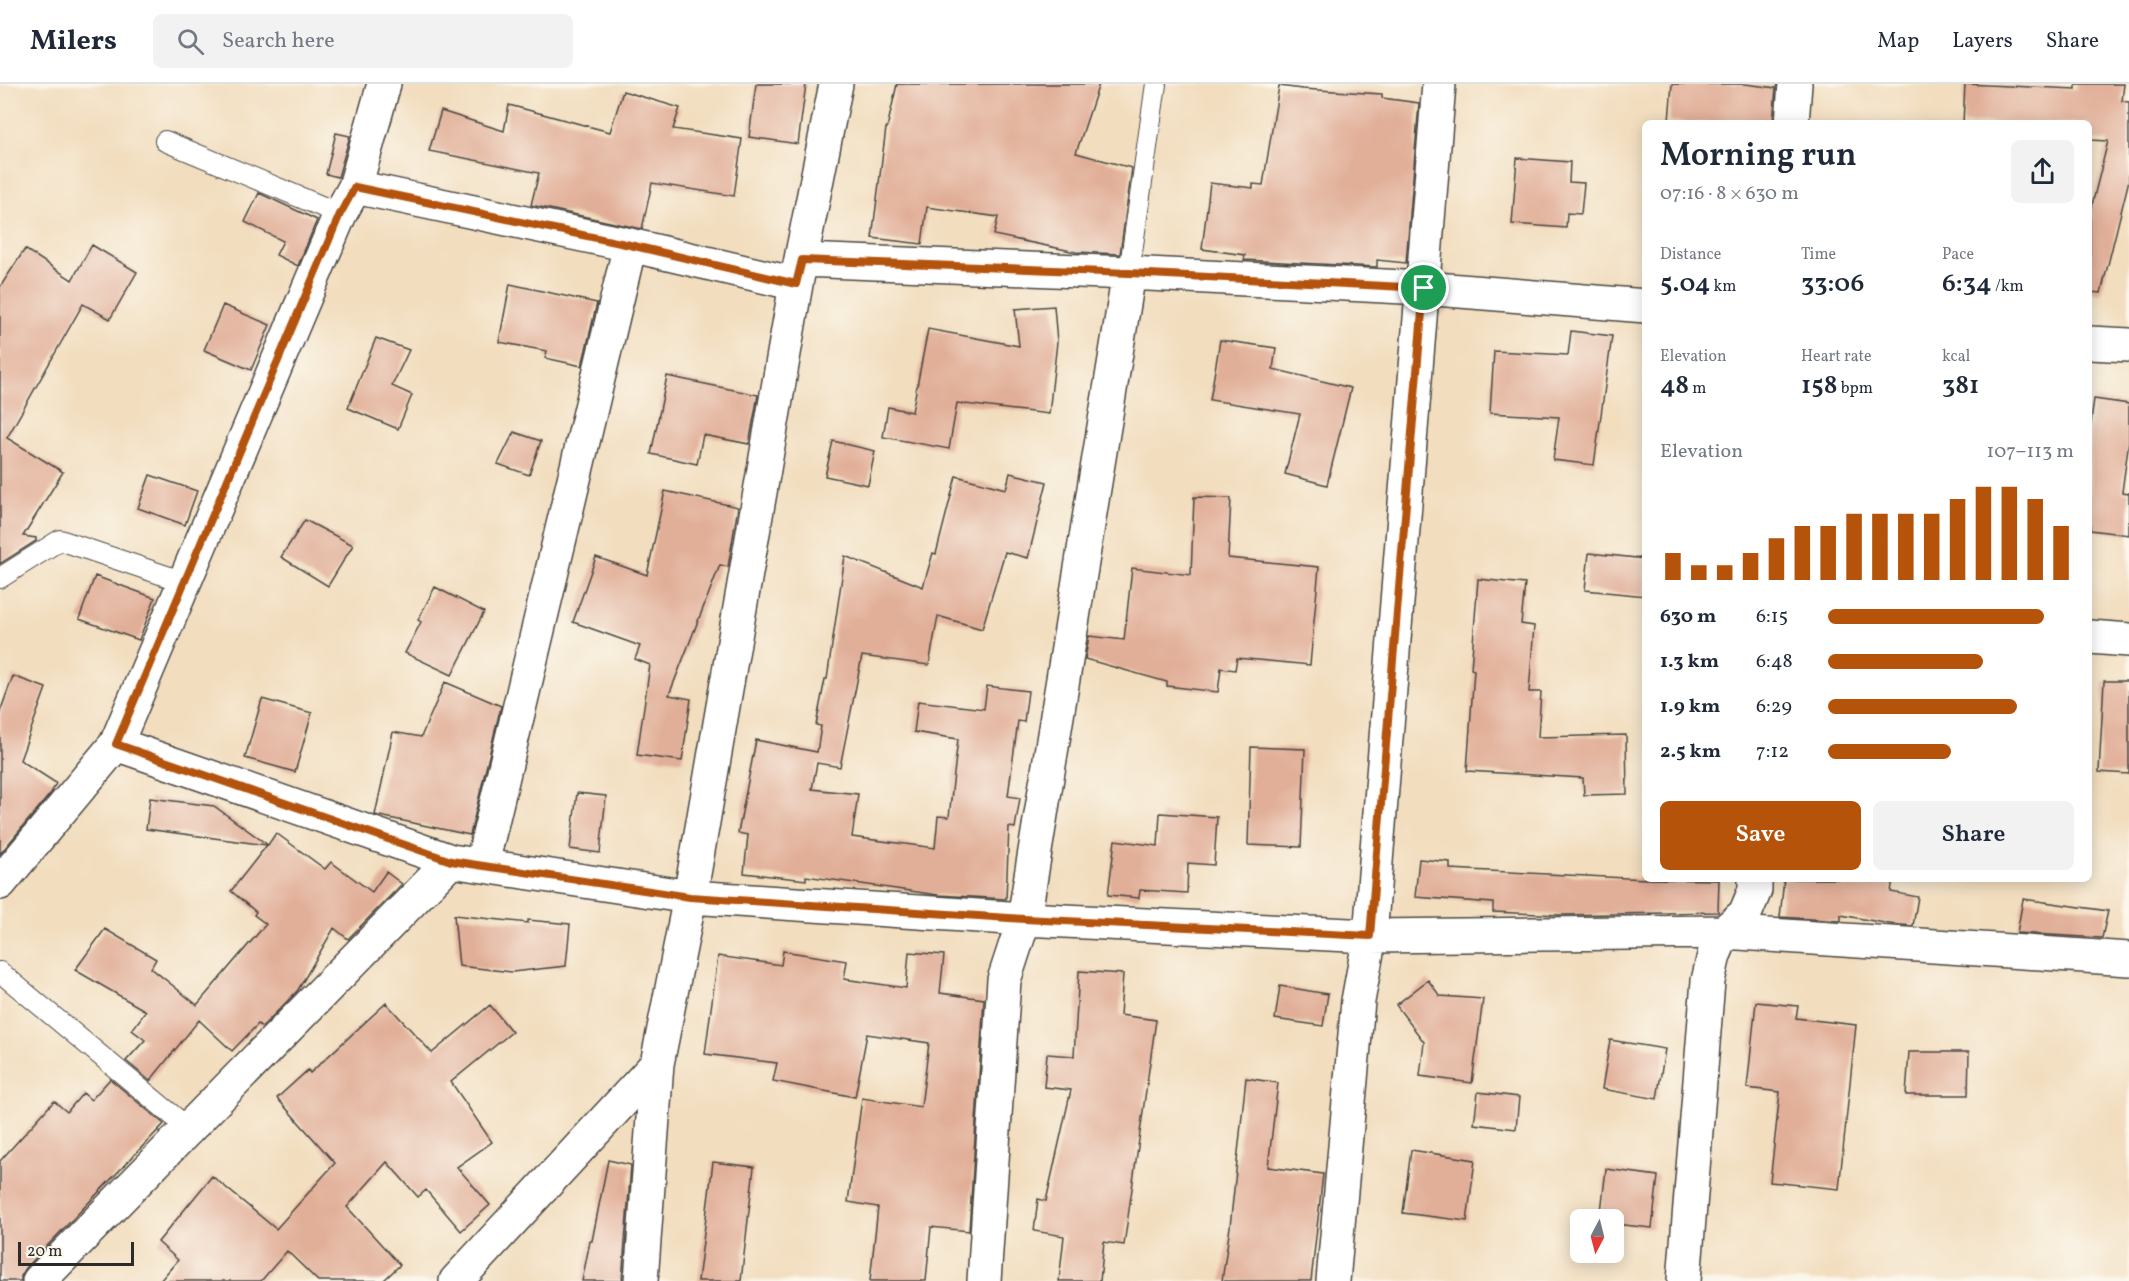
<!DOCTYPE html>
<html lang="en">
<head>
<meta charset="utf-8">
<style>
	body { margin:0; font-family:Vollkorn,serif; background:#f2f2f3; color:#1f2937; height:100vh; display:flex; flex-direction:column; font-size:22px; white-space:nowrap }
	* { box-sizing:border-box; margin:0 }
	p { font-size:20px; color:#747a83 }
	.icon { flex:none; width:33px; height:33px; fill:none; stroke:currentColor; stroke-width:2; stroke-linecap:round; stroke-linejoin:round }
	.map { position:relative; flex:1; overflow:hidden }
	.sheet { position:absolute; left:1642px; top:36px; width:450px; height:762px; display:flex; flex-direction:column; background:#fff; border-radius:9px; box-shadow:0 3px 15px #0003 }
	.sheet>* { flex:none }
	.needle { width:39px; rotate:187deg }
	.fabs { position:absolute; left:1570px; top:1125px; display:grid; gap:12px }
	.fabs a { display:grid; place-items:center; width:54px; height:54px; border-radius:9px; background:#fff; box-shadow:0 3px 15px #0003; font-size:30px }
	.scale { position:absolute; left:18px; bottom:15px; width:116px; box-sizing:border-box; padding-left:6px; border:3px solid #2b2b2b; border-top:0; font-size:16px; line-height:21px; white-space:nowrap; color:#2b2b2b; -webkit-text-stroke:4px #fbf7ec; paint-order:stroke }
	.pin { position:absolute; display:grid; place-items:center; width:51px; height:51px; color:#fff; margin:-26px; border:3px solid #fff; border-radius:50%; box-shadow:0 2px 6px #0007 }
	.round { display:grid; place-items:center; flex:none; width:63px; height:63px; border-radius:9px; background:#f2f2f3 }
	.headline { display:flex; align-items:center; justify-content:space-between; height:102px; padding:0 18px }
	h1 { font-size:33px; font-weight:600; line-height:45px }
	.metrics { display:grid; grid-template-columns:repeat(3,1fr); gap:9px; height:102px; padding:6px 18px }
	.metrics div { display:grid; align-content:center }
	.metrics b { font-size:26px; font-weight:600 }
	.metrics small { font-size:16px; font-weight:400 }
	.metrics p { font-size:16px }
	.chart { height:168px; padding:12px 18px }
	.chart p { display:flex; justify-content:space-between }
	.chart svg { width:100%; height:108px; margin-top:6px; stroke:#b45309; stroke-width:6 }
	.action { display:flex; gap:12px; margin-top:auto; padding:12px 18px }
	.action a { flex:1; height:69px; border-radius:9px; background:#b45309; color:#fff; font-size:24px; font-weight:600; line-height:69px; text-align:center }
	.action a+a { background:#f2f2f3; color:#1f2937 }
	ul { padding:0 18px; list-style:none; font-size:20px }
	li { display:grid; grid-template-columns:96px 72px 1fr; align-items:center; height:45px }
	li i { height:15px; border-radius:8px; background:#b45309 }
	header { display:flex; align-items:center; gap:36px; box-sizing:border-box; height:84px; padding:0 30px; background:#fff; border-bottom:2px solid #e0e1e3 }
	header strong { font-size:28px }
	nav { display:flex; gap:33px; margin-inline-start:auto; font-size:21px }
	.search { width:420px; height:54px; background:#f2f2f3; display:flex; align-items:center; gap:15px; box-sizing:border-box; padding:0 21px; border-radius:9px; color:#747a83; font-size:22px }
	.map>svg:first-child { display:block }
	.building { fill:#e1ae97 }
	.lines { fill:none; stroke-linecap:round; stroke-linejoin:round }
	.lane-casing { stroke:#494641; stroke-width:22 }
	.street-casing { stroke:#494641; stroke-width:36 }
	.lane { stroke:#fff; stroke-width:20 }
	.street { stroke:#fff; stroke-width:33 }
	.route-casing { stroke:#fff; stroke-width:12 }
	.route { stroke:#b45309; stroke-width:8 }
</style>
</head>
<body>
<header>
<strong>Milers</strong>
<div class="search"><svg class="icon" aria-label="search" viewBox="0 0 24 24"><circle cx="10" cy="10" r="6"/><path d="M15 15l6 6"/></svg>Search here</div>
<nav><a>Map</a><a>Layers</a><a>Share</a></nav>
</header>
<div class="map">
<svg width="2129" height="1197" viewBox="0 0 2129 1197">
	<rect width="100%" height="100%" fill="#fbf7ec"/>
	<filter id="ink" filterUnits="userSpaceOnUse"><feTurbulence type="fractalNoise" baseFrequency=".0167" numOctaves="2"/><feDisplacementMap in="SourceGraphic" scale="12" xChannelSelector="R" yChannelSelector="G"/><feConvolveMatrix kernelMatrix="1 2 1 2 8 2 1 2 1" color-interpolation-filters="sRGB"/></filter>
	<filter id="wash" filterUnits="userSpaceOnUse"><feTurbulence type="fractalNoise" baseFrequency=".008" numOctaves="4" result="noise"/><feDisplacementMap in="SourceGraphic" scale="24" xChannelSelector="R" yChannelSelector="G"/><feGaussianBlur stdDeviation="1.35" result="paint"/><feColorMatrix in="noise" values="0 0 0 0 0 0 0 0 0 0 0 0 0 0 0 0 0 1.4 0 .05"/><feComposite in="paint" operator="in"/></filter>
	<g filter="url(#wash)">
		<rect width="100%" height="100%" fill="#f2ddbe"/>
		<g id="blocks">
			<path class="building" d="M756,0H806L798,60L749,53Z
				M897,0H1099L1076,69L1132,84L1120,170L1076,168L994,151L998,133L927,123L922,160L872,154L886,44H887Z
				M1672,0H1745L1776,4L1773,39H1702L1669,37Z
				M1965,0L2076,5V0H2124L2122,17L2129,18V96L2101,209L2090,208V129L2108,57L2090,56V39H1963Z
				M1279,2L1302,5L1382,10V14L1419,19L1406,179L1377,176V183L1244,176L1245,171L1202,165L1210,99L1253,104V100L1263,101Z
				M623,7L680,24L673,45L742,55L734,112L652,99L642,145L531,121L539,89L429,67L441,27L504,47L509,21L610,48Z
				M336,49L350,52L338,93L326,90Z
				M1517,74L1570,78L1569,98L1584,99L1581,130L1567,129L1566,144L1512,140Z
				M259,109L317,136L298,182L276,171L283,157L245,138Z
				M92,161L137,188L110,235L83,220L7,354L63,388L23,452L36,454V457L0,480V203L25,165L72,196Z
				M510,200L597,219L582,282L545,274L547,267L499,258Z
				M223,221L270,241L251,286L204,266Z
				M1054,222L1057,258L1049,330L957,319L949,365L883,353L888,323L912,328L928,245L1019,262L1015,225Z
				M1571,247L1612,252L1594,381L1553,376L1559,333L1490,329L1494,267L1568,271Z
				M376,254L409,266L392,302L412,311L398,345L348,324Z
				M1220,256L1276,264L1273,285L1351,304L1327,401L1285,390L1300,330L1210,316Z
				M667,292L758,311L749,360L703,351L697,380L651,370Z
				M2094,315L2129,320V356L2122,408L2129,409V451L2090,446V346Z
				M514,348L541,357L529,391L498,380Z
				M833,357L875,367L868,401L825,392Z
				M1010,389L1047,398L1028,474L1005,468L982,545L938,532L929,581L862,572L840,683L817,679L812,705L858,710L852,753L935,764L938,732L949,733L958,655L914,648L918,617L984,625L987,602L1028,607L1024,638L1018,637L1008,712L1020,714L1015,744L1009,743L1006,815L938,811L806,792V796L744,789L748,751L738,749L756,656L817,668L821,642L816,641L825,595H827L845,472L923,503L933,469L936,470L956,392L1006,405Z
				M150,391L197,407L185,441L138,424Z
				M665,407L738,423L728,483L720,481L669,611L691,615L682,677L637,671L650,581L635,575L640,562L573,538L596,473L647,491Z
				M1194,413L1231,414L1228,474L1319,483L1310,581L1237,574L1235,586L1221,584L1218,608L1167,602V598L1085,575L1089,552L1124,556L1132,484L1191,491Z
				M305,436L353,461L328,502L281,473Z
				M1589,469L1646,475V512L1585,506Z
				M95,492L155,514L139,556L79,535Z
				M1478,495L1525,500L1521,540L1534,542L1529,608H1541L1538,653L1626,651L1627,710L1584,711L1583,694L1467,687L1474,586L1471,585Z
				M435,503L484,528L452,591L405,569L421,538L418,536Z
				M13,592L46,604L20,676L56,699L51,709L0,770V628Z
				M2104,597H2129V690L2099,688Z
				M445,598L501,622L470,751L375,731L393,648L421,653Z
				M262,615L312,629L295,688L245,674Z
				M1251,663L1305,665L1301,763L1248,761Z
				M577,709L606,712L600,769L570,765Z
				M150,714L214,722L268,761L276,749L325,785L331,778L372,808L386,788L402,800L348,855L334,844L298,906L262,943L258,940L232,967L199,936L150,997L126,977L145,956L132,946L146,927L75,886L105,845L156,875L151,884L197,921L266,840L254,831L256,828L231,807L267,761L146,745Z
				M1160,729L1217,733L1214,781L1188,779L1187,809L1140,806L1139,814L1108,811L1115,756L1158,762Z
				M1419,775L1450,778V785L1646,795L1719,796L1718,828L1561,831L1493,828V819L1415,813Z
				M1784,795H1893L1891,808L1918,813L1913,842L1890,840L1841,831V837L1780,833Z
				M2023,815L2108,827L2102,854L2017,849Z
				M454,831L528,839V836L570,840L566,882L512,888L459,882Z
				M783,867L847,877L844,895L906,904L909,868L944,871L940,909L984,915L969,1147L931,1143L926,1197H870L878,1123L848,1118L862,1014L921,1023L929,959L867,950L855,1013L773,997L777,979L705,970L718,872L781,881Z
				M1079,887L1123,890L1120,931L1156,936L1124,1161L1104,1158L1100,1197H1059L1064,1152L1034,1147L1038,1115L1046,1117L1071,1006L1044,1003L1047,970L1074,972Z
				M1428,896L1440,912L1483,915L1472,999L1420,992L1424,958L1396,921Z
				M1280,902L1328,910L1323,942L1275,935Z
				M1756,918L1798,922L1796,934L1856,941L1839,1105L1770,1098L1780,1008L1747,1004Z
				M386,919L432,969L490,921L512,948L451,998L492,1058L457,1083L490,1121L461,1147L426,1106L418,1113L387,1078L347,1123L400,1181L383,1197H318L287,1167L261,1197H160L178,1176L158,1158L212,1092L276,1145L335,1079L277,1014L308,986L310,989Z
				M1610,956L1665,965L1657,1015L1602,1005Z
				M1909,968H1969L1968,1011H1906Z
				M1246,994L1278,999L1268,1083L1323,1090L1311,1197H1222L1230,1143Z
				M110,995L164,1040L26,1184L21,1192V1197H0V1077L54,1017L67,1028L83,1009L91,1016Z
				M1478,1008L1519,1013L1516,1045L1474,1040Z
				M1411,1066L1475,1076L1467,1137L1403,1129Z
				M608,1076L631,1081L622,1197H582L590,1157H592Z
				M713,1078L754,1083L741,1197H698Z
				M1606,1085L1658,1092L1652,1144L1614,1140V1136H1600Z"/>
		</g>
	</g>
	<g filter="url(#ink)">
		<use href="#blocks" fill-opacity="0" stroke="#494641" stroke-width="1.5"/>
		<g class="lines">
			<defs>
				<path id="lane" d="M165,57L340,130
					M1129,189L1156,0
					M0,494L60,456L184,498
					M0,888L189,1045"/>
				<path id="street" d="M1792,39L1795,0
					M355,103L630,161L796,200
					M802,176L1129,189L1423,204L1646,222
					M2090,259L2129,261
					M2090,553L2129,556
					M116,660L340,130L355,103L384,0
					M482,780L630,161
					M0,799L116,660L451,777L690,813L1024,835L1370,852L1724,848L2129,875
					M39,1197L451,777
					M456,1197L657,980
					M641,1197L657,980L690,813L796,200L836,0
					M984,1197L1004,896L1024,835L1129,189
					M1333,1197L1358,917L1370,852L1439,0
					M1684,1197L1708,897L1714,871L1724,848L1745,830L1755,806V795"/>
			</defs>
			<use href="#lane" class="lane-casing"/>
			<use href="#street" class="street-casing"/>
			<use href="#lane" class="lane"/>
			<use href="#street" class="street"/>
		</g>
	</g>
	<g class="lines" filter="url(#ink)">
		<defs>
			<path id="route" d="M355,103L630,161L796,200L802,176L1129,189L1424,204L1370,852L1024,835L690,813L451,777L116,660L340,130Z"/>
		</defs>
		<use href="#route" class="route-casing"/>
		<use href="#route" class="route"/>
	</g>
</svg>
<div class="fabs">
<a><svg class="needle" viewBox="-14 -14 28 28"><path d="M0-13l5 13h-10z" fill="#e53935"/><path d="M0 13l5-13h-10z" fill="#747a83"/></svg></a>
</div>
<div class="scale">20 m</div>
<div class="pin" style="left:1424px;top:204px;background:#1e9e55"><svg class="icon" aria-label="arrive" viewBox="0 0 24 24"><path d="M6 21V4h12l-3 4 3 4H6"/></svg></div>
<section class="sheet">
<div class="headline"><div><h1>Morning run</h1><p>07:16 · 8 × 630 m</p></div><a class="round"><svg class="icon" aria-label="share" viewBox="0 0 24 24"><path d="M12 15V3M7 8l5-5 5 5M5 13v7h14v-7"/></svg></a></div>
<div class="metrics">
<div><p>Distance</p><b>5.04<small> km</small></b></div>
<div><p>Time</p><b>33:06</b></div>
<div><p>Pace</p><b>6:34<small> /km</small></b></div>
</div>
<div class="metrics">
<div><p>Elevation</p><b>48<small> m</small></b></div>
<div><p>Heart rate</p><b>158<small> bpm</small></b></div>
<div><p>kcal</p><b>381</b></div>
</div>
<div class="chart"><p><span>Elevation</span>107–113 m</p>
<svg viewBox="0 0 160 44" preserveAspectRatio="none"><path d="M5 44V33M15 44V38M25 44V38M35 44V33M45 44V27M55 44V22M65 44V22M75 44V17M85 44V17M95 44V17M105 44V17M115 44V11M125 44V6M135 44V6M145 44V11M155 44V22"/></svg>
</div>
<ul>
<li><b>630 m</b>6:15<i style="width:88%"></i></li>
<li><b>1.3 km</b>6:48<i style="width:63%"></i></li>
<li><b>1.9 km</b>6:29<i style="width:77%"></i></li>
<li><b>2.5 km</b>7:12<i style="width:50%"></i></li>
</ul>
<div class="action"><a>Save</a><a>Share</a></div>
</section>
</div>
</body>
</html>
